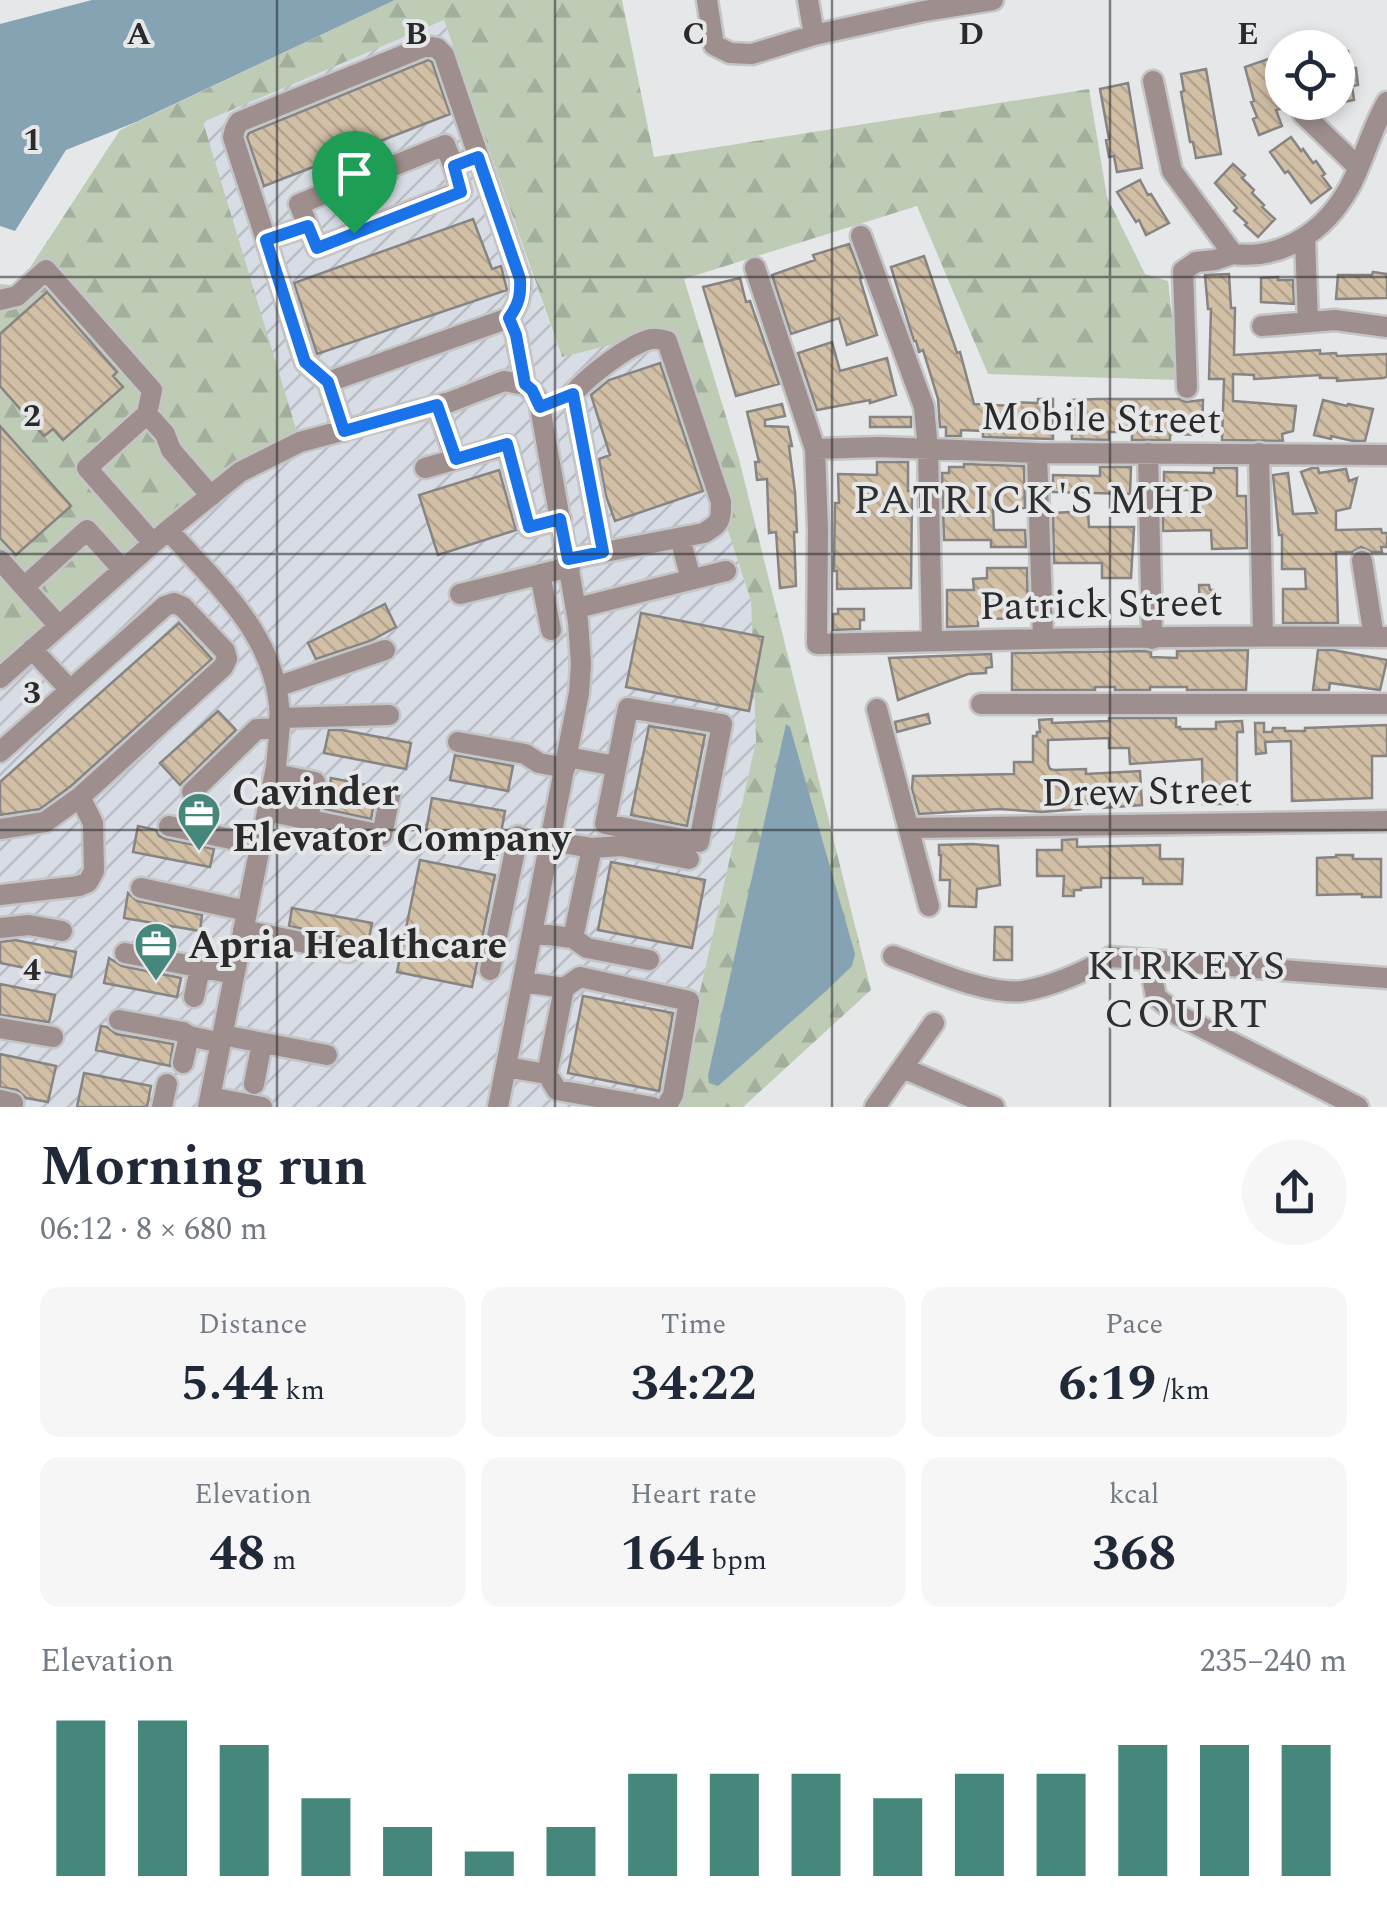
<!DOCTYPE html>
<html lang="en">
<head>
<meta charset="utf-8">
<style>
	body { margin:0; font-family:Spectral,serif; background:#f6f6f7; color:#1f2937; height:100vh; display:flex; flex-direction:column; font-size:38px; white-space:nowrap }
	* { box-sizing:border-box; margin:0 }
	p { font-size:32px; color:#747a83 }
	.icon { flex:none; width:55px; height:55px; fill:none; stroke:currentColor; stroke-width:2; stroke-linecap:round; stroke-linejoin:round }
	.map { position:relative; height:1107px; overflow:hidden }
	.details { display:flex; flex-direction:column; background:#fff; flex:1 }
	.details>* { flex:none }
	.fabs { position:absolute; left:1265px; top:30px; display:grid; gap:20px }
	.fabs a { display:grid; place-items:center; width:90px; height:90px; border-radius:50%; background:#fff; box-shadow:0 5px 15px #0003; font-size:50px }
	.pin { position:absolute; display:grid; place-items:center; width:85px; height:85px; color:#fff; margin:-102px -42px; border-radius:50% 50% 50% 0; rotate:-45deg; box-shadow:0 0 10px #0007 }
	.pin .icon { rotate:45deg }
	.round { display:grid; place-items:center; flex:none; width:105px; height:105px; border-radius:52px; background:#f6f6f7 }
	.head { display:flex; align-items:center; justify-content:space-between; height:170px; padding:0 40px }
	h1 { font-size:55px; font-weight:700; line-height:75px }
	.metrics { display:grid; grid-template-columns:repeat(3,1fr); gap:15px; height:170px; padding:10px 40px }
	.metrics div { display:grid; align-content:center; border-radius:20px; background:#f6f6f7; text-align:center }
	.metrics b { font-size:50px; font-weight:700 }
	.metrics small { font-size:28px; font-weight:400 }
	.metrics p { font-size:28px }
	.chart { height:280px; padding:20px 40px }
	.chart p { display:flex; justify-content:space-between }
	.chart svg { width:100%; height:180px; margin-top:10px; stroke:#45887b; stroke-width:6 }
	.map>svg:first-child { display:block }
	.industrial { fill:url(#industrial-furrows) }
	.forest { fill:url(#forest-firs) }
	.water { fill:#85a3b3 }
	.building { fill:url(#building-back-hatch); stroke:#868584; stroke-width:2.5 }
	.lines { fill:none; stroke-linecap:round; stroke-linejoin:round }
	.minor-casing { stroke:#c4c5c7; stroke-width:25 }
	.minor { stroke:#9e8f8e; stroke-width:20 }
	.route-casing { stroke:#fff; stroke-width:20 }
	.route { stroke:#1a73e8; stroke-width:12 }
	.grid { fill:none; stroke:#2a2a2b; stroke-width:2.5; stroke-opacity:0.55 }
	.labels { text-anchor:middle; stroke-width:8; stroke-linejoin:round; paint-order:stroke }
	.street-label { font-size:40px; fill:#2a2a2b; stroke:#e6e7e9 }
	.poi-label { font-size:40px; font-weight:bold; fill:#2a2a2b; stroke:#e6e7e9; text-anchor:start }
	.neighbourhood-label { font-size:42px; letter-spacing:2.5px; fill:#303032; stroke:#e6e7e9 }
	.grid-label { font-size:32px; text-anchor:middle; font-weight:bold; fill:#2a2a2b; stroke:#e6e7e9; stroke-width:8; stroke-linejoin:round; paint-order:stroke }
</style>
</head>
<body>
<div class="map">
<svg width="1387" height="1107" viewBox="0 0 1387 1107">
	<defs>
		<pattern id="industrial-furrows" width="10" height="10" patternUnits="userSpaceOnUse" patternTransform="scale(2.5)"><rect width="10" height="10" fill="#d8dce5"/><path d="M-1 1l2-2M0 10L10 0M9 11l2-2" fill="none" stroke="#babdc5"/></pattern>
		<pattern id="forest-firs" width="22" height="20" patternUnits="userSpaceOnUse" patternTransform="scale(2.5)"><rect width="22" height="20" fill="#beccb6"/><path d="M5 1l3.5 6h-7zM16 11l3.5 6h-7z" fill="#a3af9d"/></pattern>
		<pattern id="building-back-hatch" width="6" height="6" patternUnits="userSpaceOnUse" patternTransform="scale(2.5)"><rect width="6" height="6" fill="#d1bfa6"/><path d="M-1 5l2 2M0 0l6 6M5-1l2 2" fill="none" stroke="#b4a48f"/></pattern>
	</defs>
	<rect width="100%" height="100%" fill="#e6e7e9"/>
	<path class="industrial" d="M444,20L561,356L663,332L751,601L756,741L700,991L667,1107H0V678L168,530L300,442L202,122Z"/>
	<path class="forest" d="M395,0H622L654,157L1089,89L1107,197L1145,274L1168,281L1179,380L988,374L917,206L684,279L739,459L871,990L743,1107H667L700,991L756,741L751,601L663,332L562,357L444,20L203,122L300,442L240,472L0,678V284L18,286L120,130Z"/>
	<path class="water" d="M92,0H395L136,122L66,150L15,231L0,226V24Z
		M786,724L790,727L855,954L852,966L825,992L718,1086L709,1083L708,1076Z"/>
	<path class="building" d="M1348,51L1351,68H1356L1358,85L1352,86L1354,100L1338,103V53Z
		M1268,59L1277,93H1274L1280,109L1276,110L1282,126L1259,135L1253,119L1257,117L1251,102L1254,101L1245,67Z
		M428,60L432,62L450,114L264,186L247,137L249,133Z
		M1206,69L1221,154L1196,158L1193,142H1190L1181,92L1184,91L1181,74Z
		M1128,83L1142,168L1117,172L1114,156L1109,157L1106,140L1109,139L1100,89Z
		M1291,137L1301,151L1303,149L1313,163L1316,161L1325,174L1322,176L1331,188L1311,203L1288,171L1285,173L1270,152Z
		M1233,164L1245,175L1242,178L1254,190L1252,193L1264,205L1262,207L1275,219L1258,237L1245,225L1247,223L1234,211L1237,208L1215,183Z
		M1140,180L1148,195L1151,194L1169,223L1146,235L1139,220L1136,222L1117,192Z
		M473,219L492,269L501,266L507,290L317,354L294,283Z
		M849,244L862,278L860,279L877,335L847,345L839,318L791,334L772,275L815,260L813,255Z
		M924,256L957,353L960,352L974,404L1012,406V402L1038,403V399H1053V439L983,437V431L961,430V436H946V427H940L938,399L923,350L919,352L916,341H914L891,267Z
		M1373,272L1387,274V298L1336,299L1338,275H1372Z
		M1229,274L1231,308H1235L1234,355L1320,350V354L1336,353L1337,356L1387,354V376L1384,378L1337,381V378H1320V375L1254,379V375L1233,374V401L1296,406L1293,431L1282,434L1283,441L1222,440L1224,379H1209L1211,309H1208L1205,275Z
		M1278,277V280H1293L1294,304L1261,302V278Z
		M740,278L746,302L750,301L779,384L736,396L703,287Z
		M47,292L117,372L113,376L123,387L63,440L53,429L44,436L0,386V334Z
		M832,342L840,371L887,358L896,395L870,403V400L817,410L798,353Z
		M660,363L703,491L615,521L606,496L599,459L610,455L591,395L609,380Z
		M1097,399H1179L1186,402L1203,400L1202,435L1170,434V440H1132V432H1109V440L1072,439L1071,400Z
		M1323,400L1347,406L1348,404L1373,409L1365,441H1353L1331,436V439L1314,435Z
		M782,404L785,416L765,420V426L788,427L792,446H789L795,492L797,532H794L796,586L780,588L776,532L769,533L767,479L757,480L755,462H759L747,412Z
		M870,417H911V427H870Z
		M0,426L71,506L16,555L0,538Z
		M877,462H908V491H912L911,588L837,589V571H834L835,503H839L838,474L877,475Z
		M964,464L1024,466L1025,508L993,509L994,530H1025L1026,547H991V540H944L942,473H949V467H964Z
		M1100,467H1131L1130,494L1053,492V475L1100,476Z
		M1214,468H1237V496H1246L1247,548L1212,549L1211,530L1163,531V513H1191V490H1164V472L1214,473Z
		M1312,468H1318L1319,473L1346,469L1349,481L1357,478L1350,508L1336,511V530L1381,529L1382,533H1387V547H1381L1382,552H1372L1361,547L1352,552H1336L1338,623H1283V589H1306L1305,569H1282V535H1279L1273,475L1288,473L1293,514L1317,513L1301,472Z
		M499,470L516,530L438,555L419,495Z
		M1088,511L1089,527H1134L1131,578H1102V563H1054L1053,513Z
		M987,568H1027L1028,618L986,619L978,621V626L947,627V590H974L973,579L987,578Z
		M1199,585H1209L1210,590H1213L1212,613L1200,614Z
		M385,604L396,627L370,641L316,659L308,643Z
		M838,609H864V620H860V629L833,630V614H838Z
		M641,613L763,637L749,711L626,687Z
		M179,623L212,659L71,786L40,809L0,815V782Z
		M1248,650L1246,690H1187V687H1150V690H1115V687H1095V690H1012V653L1146,651L1151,652V657L1177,658V651Z
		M1318,650H1333L1387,660L1380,690L1330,683L1329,690H1313Z
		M991,654L992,667L986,668V673L968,674L898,700L889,658Z
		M218,711L236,730L180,785L160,763Z
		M928,714L930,723L897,732L895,722Z
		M1109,718H1176V727H1180V729H1216V722L1242,721L1243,732H1237V804H1203L1202,759L1130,764L1129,748H1109V738L1048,740V764L1050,769L1054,770L1086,769V774L1140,771L1142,805L1102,808L1101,803L1080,804V809L1042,812L999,809L919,814L912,789L913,776L1014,774V762H1033V736H1037V732H1040L1039,720L1052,719V723L1109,721Z
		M1255,723H1264V732H1272L1273,728H1285V731H1305V728L1387,725V756H1372V798L1292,801L1291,741L1265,742L1266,753L1256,754Z
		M649,726L705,735L687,826L631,815Z
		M329,730H342L411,743L406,769L324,753Z
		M455,755L513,766L508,791L450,780Z
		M331,778L377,787L371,819L325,809Z
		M432,798L505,811L497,855L424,842Z
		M138,826L156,830L159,836L166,839L214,849L210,867L133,852Z
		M1077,839V847L1160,845V859H1183L1182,884H1143V878H1101V887L1081,888V890H1074V896H1063L1064,876H1037V850H1062V840Z
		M972,844L998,846L1000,885L977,889L976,907L949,906L950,880H940L941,855H939V845Z
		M1336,855H1353V859H1381V897H1362V894L1317,895V858L1336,857Z
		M420,860L495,875L472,987L397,972Z
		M611,862L705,880L692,948L598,930Z
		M128,893L138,901L202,915L200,931L124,918Z
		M292,908L372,923L367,949L361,947L351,939L289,926Z
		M995,927H1012V960H994Z
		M15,940L76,952L71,977L0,963V942Z
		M109,958L122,966L181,978L177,997L104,983Z
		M0,984L55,995L49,1022L0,1015Z
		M583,996L673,1013L659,1091L568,1073Z
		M101,1026L107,1027L116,1034L173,1044L170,1066L96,1050Z
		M0,1054L56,1066L48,1102L26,1098L17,1090L0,1087Z
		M84,1073L151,1086L147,1107H77Z"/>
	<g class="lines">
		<defs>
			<path id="minor" d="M707,0L714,45L730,53L752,54L814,35L924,11L993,0
				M808,0L814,35
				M1153,81L1172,171L1233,254C1283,260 1325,231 1349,188C1364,161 1371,129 1387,102
				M1302,102L1303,114L1358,167
				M308,226L317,248L461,191L453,165
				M861,236L924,407L928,449L932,641
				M1305,238L1308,322
				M266,240L308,226L299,204L445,145L453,165L478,157
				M755,268L815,449L818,530L817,644C1007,639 1197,635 1387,637
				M0,300L17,296L46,270L152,390L147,414
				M1262,326L1335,320L1387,327
				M328,382L509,318
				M1187,388L1183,271L1196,262L1215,260L1233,254
				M437,405L455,459
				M344,431L328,382L305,362L233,137L235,129L239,122L426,46L437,48L444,55L520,279C522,295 519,304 509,318L516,335L525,385
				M815,449L879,447L1037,453L1387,455
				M1037,453L1043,638
				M1148,453L1152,639
				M1259,453L1263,636
				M425,468L507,445L529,527L561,519
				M168,530C212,579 268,628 278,697C282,720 278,744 276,767L208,1107
				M680,538L691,579
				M153,543L87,468L147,414L165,434L171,450L211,496
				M568,559L704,533C720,523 721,522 721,502L667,341C661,339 657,338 651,339C629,344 587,377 573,394L603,552
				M0,560L24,587
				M1362,561L1374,637
				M540,574L551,630
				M460,594L570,567
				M577,608L726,571
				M59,626L24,587L87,530L123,570
				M32,649L70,690
				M0,678L168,530L240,472L300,442L450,402L504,381L525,385
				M276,687L385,650
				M981,704H1387
				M628,708L722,724L699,842L605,824Z
				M877,709L929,906
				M279,718L389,715
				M458,742L525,754L539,763L565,768
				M0,752L165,606L174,603L183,607L225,651L227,659L223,667L80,797L45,822L0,829
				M567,757L616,766
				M275,774L315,782L308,819
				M192,792L257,729L280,728
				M267,811L382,835L390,796
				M169,826L260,845
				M909,828L1387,821
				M550,841L592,848L621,846L689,859
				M141,888L247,911
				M0,895L79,886L88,882L94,871L93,823L80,797
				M0,928L29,925L62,931
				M243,930L348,952
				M532,933L573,938L587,948L649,960
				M573,938L592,848
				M125,953L234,974
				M893,956C927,968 988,996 1023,991C1054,986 1083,972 1111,957L1387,978
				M1149,960L1156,997L1178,1015L1358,1107
				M490,970L518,836
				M523,982L564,988L580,977L689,1001L673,1095L666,1107
				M194,997L200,968
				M119,1020L183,1032L189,1036L221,1043
				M0,1028L53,1037
				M222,1035L327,1055
				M183,1063L189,1036
				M506,1067L547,1074L557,1090L653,1107
				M903,1068L994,1107
				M547,1074L564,988
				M254,1084L262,1043
				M210,1097L262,1107
				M0,1100L13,1103
				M162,1107L167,1084
				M498,1107L579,693L581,664L578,621L539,401L532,391L525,385
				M875,1107L934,1023"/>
		</defs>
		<use href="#minor" class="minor-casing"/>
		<use href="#minor" class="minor"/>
	</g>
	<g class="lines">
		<defs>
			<path id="route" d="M478,157L520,279C521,295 519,304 509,318L516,335L525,384L532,390L540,407L573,394L603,552L568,559L560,519L529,527L507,444L456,459L437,405L344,431L328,382L305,362L266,240L308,226L317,248L461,192L454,166Z"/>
		</defs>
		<use href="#route" class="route-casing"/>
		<use href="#route" class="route"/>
	</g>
	<path class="grid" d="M277,0V1107M555,0V1107M832,0V1107M1110,0V1107M0,277H1387M0,554H1387M0,830H1387"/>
	<defs>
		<symbol id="office-pin" viewBox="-11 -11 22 30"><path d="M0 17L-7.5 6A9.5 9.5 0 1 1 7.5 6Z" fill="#45887b" stroke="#e6e7e9"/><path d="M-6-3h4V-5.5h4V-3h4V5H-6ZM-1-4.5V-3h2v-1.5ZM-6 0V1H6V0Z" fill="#fff"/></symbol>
	</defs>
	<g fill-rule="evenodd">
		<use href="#office-pin" x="174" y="789" width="50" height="68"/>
		<use href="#office-pin" x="131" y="919" width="50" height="68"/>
	</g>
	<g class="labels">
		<g class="street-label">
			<text transform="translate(1101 417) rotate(1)" y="14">Mobile Street</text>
			<text transform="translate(1101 603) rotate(-1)" y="14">Patrick Street</text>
			<text transform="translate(1147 790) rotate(-1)" y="14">Drew Street</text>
		</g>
		<g class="poi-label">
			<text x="232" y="805">Cavinder<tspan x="232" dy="46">Elevator Company</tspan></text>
			<text x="188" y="958">Apria Healthcare</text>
		</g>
		<g class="neighbourhood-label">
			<text x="1035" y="513">PATRICK'S MHP</text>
			<text x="1187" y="979">KIRKEYS<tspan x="1187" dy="48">COURT</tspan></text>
		</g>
	</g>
	<g class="grid-label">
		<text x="139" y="44">A</text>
		<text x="416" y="44">B</text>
		<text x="694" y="44">C</text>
		<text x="971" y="44">D</text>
		<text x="1248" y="44">E</text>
		<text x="32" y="150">1</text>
		<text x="32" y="426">2</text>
		<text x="32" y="703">3</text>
		<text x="32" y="980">4</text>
	</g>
</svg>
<div class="fabs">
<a><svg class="icon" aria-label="locate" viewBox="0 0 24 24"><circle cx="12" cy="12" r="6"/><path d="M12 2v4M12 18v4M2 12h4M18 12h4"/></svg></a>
</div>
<div class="pin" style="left:354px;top:233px;background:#1e9e55"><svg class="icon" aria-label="arrive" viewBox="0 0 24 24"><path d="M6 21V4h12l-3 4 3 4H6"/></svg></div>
</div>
<section class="details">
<div class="head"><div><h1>Morning run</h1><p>06:12 · 8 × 680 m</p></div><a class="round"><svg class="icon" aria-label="share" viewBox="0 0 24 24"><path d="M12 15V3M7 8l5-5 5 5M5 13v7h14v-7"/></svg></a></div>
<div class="metrics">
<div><p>Distance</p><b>5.44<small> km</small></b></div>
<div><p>Time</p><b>34:22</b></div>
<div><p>Pace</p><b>6:19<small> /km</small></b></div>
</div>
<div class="metrics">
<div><p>Elevation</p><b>48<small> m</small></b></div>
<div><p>Heart rate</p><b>164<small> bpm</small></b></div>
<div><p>kcal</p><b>368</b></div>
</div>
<div class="chart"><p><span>Elevation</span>235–240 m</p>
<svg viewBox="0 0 160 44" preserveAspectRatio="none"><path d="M5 44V6M15 44V6M25 44V12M35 44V25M45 44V32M55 44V38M65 44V32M75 44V19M85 44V19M95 44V19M105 44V25M115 44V19M125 44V19M135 44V12M145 44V12M155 44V12"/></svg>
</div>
</section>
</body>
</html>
